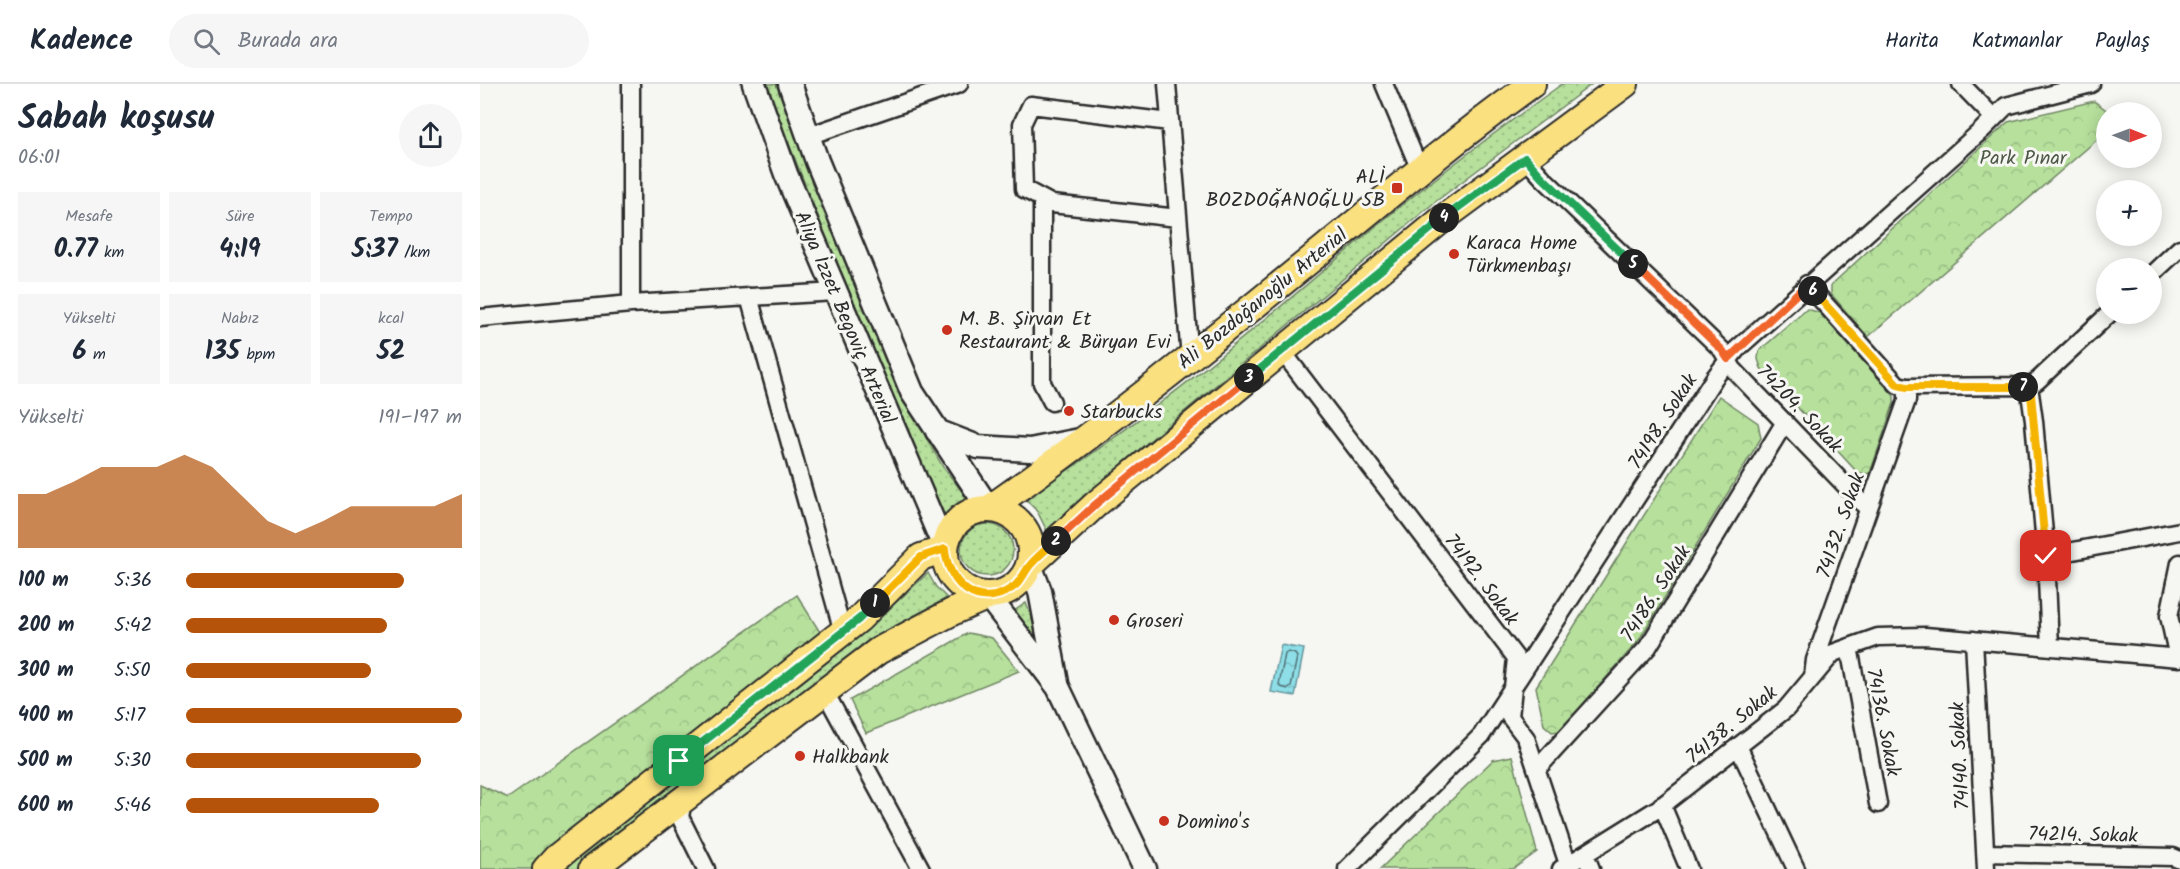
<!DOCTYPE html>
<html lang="tr">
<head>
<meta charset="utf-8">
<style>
	body { margin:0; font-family:Kalam,sans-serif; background:#f6f6f7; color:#1f2937; height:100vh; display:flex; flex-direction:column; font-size:22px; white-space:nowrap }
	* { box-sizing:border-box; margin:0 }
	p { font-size:20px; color:#747a83 }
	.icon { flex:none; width:33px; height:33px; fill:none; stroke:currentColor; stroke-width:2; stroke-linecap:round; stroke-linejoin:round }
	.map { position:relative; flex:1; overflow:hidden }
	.details { display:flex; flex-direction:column; background:#fff; width:480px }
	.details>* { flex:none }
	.needle { width:39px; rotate:91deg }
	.fabs { position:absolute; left:1616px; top:18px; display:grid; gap:12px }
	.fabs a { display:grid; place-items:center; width:66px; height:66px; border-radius:50%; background:#fff; box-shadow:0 3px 15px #0003; font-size:30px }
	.pin { position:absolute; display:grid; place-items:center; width:51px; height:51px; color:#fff; margin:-26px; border-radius:12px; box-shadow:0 3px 9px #0006 }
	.km { position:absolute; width:30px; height:30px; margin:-15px; border-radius:50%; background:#222; color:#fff; font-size:16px; line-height:30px; text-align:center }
	.round { display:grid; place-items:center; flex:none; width:63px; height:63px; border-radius:32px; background:#f6f6f7 }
	.summary { display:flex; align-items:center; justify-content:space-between; height:102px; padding:0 18px }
	h1 { font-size:33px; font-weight:700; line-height:45px }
	.stats { display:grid; grid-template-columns:repeat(3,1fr); gap:9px; height:102px; padding:6px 18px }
	.stats div { display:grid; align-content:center; border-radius:0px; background:#f6f6f7; text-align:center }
	.stats b { font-size:26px; font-weight:700 }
	.stats small { font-size:16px; font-weight:400 }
	.stats p { font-size:16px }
	.chart { height:168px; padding:12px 18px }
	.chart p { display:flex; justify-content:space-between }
	.chart svg { width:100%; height:108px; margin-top:6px; fill:#b45309; opacity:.7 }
	ul { padding:0 18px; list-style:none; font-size:20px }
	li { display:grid; grid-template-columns:96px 72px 1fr; align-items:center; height:45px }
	li i { height:15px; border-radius:8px; background:#b45309 }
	header { display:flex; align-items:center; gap:36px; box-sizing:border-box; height:84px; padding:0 30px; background:#fff; border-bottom:2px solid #e0e1e3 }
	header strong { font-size:28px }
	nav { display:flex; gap:33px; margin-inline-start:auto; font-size:21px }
	.search { width:420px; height:54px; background:#f6f6f7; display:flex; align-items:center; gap:15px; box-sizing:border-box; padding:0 21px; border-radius:33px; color:#747a83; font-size:22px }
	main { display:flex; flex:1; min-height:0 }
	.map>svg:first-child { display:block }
	.grass { fill:url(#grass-dots); stroke:#708664; stroke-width:1.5 }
	.park { fill:url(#park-crowns); stroke:#708664; stroke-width:1.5 }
	.water { fill:url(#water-ripples); stroke:#66969c; stroke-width:1.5 }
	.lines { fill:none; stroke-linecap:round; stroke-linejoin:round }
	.shore { stroke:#527376; stroke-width:1.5 }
	.minor-casing { stroke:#2b2b2b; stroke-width:21 }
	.secondary-casing { stroke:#2b2b2b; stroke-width:27 }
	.primary-casing { stroke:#2b2b2b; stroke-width:30 }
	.minor { stroke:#f6f6f2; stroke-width:16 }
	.secondary { stroke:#f6f6f2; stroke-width:22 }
	.primary { stroke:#fbe080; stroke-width:26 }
	.split-1-casing { stroke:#fff; stroke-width:12 }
	.split-2-casing { stroke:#fff; stroke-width:12 }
	.split-3-casing { stroke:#fff; stroke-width:12 }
	.split-4-casing { stroke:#fff; stroke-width:12 }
	.split-5-casing { stroke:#fff; stroke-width:12 }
	.split-6-casing { stroke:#fff; stroke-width:12 }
	.split-7-casing { stroke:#fff; stroke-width:12 }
	.split-8-casing { stroke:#fff; stroke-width:12 }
	.split-1 { stroke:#22a559; stroke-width:8 }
	.split-2 { stroke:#f5b400; stroke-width:8 }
	.split-3 { stroke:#f0652b; stroke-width:8 }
	.split-4 { stroke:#22a559; stroke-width:8 }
	.split-5 { stroke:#22a559; stroke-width:8 }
	.split-6 { stroke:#f0652b; stroke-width:8 }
	.split-7 { stroke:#f5b400; stroke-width:8 }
	.split-8 { stroke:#f5b400; stroke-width:8 }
	.poi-dot { fill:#c8321e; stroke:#f6f6f2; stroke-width:2 }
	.labels { text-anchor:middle; stroke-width:6; stroke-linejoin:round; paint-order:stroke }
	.park-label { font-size:20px; fill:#4e5847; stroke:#f6f6f2 }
	.poi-label { font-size:20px; fill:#2b2b2b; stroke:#f6f6f2; text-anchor:start }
	.street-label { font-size:20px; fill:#2b2b2b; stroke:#f6f6f2 }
</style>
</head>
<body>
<header>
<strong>Kadence</strong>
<div class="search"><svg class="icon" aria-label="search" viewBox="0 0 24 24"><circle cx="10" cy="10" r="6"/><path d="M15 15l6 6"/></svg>Burada ara</div>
<nav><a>Harita</a><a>Katmanlar</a><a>Paylaş</a></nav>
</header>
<main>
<section class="details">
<div class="summary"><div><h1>Sabah koşusu</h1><p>06:01</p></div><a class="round"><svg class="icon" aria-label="share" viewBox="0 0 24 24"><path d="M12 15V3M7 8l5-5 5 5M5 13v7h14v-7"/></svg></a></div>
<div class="stats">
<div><p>Mesafe</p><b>0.77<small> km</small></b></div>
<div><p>Süre</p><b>4:19</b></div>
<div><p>Tempo</p><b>5:37<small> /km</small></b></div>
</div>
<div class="stats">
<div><p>Yükselti</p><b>6<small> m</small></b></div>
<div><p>Nabız</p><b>135<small> bpm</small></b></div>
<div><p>kcal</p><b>52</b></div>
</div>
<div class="chart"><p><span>Yükselti</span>191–197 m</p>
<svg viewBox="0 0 160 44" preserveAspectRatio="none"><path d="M0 44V22L10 22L20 17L30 11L40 11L50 11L60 6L70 11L80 22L90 33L100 38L110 33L120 27L130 27L140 27L150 27L160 22V44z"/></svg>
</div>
<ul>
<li><b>100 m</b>5:36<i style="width:79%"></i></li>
<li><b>200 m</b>5:42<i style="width:73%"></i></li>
<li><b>300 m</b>5:50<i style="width:67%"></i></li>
<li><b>400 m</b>5:17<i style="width:100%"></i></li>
<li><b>500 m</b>5:30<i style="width:85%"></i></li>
<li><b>600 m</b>5:46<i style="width:70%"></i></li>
</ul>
</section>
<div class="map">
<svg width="1700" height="785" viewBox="0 0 1700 785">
	<defs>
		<pattern id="grass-dots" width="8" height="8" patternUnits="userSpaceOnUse" patternTransform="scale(1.5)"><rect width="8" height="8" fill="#b6e09c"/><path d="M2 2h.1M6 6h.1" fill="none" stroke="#9dc087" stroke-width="1.8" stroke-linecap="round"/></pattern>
		<pattern id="park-crowns" width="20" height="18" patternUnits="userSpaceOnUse" patternTransform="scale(1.5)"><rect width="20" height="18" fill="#b6e09c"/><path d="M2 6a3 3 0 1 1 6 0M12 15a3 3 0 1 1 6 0" fill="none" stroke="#9dc087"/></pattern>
		<pattern id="water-ripples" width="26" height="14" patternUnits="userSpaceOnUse" patternTransform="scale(1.5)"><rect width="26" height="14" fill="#8ddee7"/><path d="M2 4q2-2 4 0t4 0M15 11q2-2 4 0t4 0" fill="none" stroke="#7abfc6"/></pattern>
	</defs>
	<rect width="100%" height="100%" fill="#f6f6f2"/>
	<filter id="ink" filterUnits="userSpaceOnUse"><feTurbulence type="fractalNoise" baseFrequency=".0167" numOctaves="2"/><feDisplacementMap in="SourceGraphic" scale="12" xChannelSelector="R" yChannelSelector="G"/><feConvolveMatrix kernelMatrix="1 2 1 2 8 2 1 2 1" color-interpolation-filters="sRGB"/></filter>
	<g filter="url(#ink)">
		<path class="grass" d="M287,0H296L391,241L427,320L463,383L488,415L466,435L382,243L295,25Z
			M1082,0H1112L955,118L662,363L584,430L567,447L557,427L543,413C588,389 630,357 671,326C747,269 818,208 890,147C952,96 1016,47 1082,0Z
			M481 466a26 26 0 1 1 52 0a26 26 0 1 1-52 0Z
			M448,489L456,503L467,514L406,547L162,733L98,785H86C125,746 173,714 217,680C296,619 375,558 448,489Z
			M546,519L569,583L531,529Z"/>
		<path class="park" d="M1614,17L1629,28H1626V48L1388,253L1351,210V201L1528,38Z
			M1327,225L1340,229L1414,312V319L1390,389L1386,390L1378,389L1281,284L1278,275L1279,267Z
			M1239,312L1278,339L1281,354L1159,556L1080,647L1072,648L1064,641L1056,603Z
			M317,511L343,553L153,697L51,785H0V701L28,714Z
			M488,549L512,554L539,587L386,649L370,616Z
			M1032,672L1057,768L1033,785H900L1013,676Z"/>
		<path class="water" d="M801,561L824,565L815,612L791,608Z"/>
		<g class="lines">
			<path class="shore" d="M808,568L815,570L817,573L811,603L808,605L801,603L799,601L805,570Z"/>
			<defs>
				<path id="minor" d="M151,0V220
					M687,0L710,274
					M904,0L940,86
					M1481,0L1514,34
					M690,38L551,21L542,40L544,105L572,120L698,134
					M328,52L479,0
					M1045,74L1062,93L1242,266L1253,285L1388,425
					M562,115V299L572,318
					M1671,191L1700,164
					M1327,200L1418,301L1427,303L1549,302L1557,297L1629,230
					M269,213L363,548
					M0,234L151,220L356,208
					M802,267L1036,574L1030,633L1046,654L1088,780
					M1549,302L1554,337L1566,472L1570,563
					M1566,472L1700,447
					M1494,556L1506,785
					M1369,563L1398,720
					M1698,574L1689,532L1700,479
					M1333,592L1335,576L1427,316V303
					M345,608L441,785
					M1258,662L1316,785
					M1057,685L1168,563L1305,338
					M203,716L200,733L226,785
					M1182,721L1209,785
					M1506,769L1693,773L1700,776
					M1105,770L1111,785
					M867,785L1001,652L1235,293L1257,265L1502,46L1526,22L1611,0
					M1081,785L1179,724L1306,625L1353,569L1398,553L1445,552L1700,574"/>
				<path id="secondary" d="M274,0L306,90L465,465
					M310,0L337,77L432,308L509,425
					M457,347L498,363L550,366L605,355
					M550,481L560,507L577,599
					M508,512L578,603L665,785"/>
				<path id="primary" d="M465 468a43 43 0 1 1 86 0a43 43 0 1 1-86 0Z
					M509,425C626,343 736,253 846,163C914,107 981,51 1052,0
					M550,481L616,420L965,133L1145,0
					M66,785L76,774L379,535L441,473L465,465
					M112,785L398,567L474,527L508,512"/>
			</defs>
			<use href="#minor" class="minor-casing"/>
			<use href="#secondary" class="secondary-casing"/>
			<use href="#primary" class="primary-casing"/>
			<use href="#minor" class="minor"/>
			<use href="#secondary" class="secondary"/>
			<use href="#primary" class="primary"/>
		</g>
	</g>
	<g class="lines" filter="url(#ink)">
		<defs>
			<path id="split-1" d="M199,677L379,535L395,519"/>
			<path id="split-2" d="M395,519L441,473L465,465C468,500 498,527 532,504C542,498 544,487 552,479C559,471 568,464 576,457"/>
			<path id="split-3" d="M576,457L616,420L769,294"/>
			<path id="split-4" d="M769,294L964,134"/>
			<path id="split-5" d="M964,134L1045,74L1062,93L1153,180"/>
			<path id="split-6" d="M1153,180L1242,266L1248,275L1327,200L1333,207"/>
			<path id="split-7" d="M1333,207L1418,301L1427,303H1543"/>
			<path id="split-8" d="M1543,303L1549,302L1551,310L1566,472"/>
		</defs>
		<use href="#split-1" class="split-1-casing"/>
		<use href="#split-2" class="split-2-casing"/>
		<use href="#split-3" class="split-3-casing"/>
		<use href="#split-4" class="split-4-casing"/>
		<use href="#split-5" class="split-5-casing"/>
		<use href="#split-6" class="split-6-casing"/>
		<use href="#split-7" class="split-7-casing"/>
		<use href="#split-8" class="split-8-casing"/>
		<use href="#split-1" class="split-1"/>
		<use href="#split-2" class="split-2"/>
		<use href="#split-3" class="split-3"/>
		<use href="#split-4" class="split-4"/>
		<use href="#split-5" class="split-5"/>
		<use href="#split-6" class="split-6"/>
		<use href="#split-7" class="split-7"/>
		<use href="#split-8" class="split-8"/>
	</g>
	<g class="poi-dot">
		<rect x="911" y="98" width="12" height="12" rx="3"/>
		<circle cx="974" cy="170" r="6"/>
		<circle cx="467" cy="246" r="6"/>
		<circle cx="589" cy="327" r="6"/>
		<circle cx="634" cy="536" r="6"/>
		<circle cx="320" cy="672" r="6"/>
		<circle cx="684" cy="737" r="6"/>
	</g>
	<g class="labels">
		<g class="park-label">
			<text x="1543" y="80">Park Pınar</text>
		</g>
		<g class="poi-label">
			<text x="905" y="99" text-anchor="end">ALİ<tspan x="905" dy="23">BOZDOĞANOĞLU 5B</tspan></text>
			<text x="986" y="165">Karaca Home<tspan x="986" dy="23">Türkmenbaşı</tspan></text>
			<text x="479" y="241">M. B. Şirvan Et<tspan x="479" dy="23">Restaurant &amp; Büryan Evi</tspan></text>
			<text x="601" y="334">Starbucks</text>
			<text x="646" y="543">Groseri</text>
			<text x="332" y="679">Halkbank</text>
			<text x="696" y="744">Domino's</text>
		</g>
		<g class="street-label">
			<text transform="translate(782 214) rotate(-39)" y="7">Ali Bozdoğanoğlu Arterial</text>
			<text transform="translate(366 233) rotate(67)" y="7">Aliya İzzet Begoviç Arterial</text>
			<text transform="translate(1320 324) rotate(46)" y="7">74204. Sokak</text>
			<text transform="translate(1182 337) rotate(-57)" y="7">74198. Sokak</text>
			<text transform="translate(1360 441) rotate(-71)" y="7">74132. Sokak</text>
			<text transform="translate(1002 495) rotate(53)" y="7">74192. Sokak</text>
			<text transform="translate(1175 509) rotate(-57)" y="7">74186. Sokak</text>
			<text transform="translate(1404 638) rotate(79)" y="7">74136. Sokak</text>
			<text transform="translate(1251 640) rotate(-39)" y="7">74138. Sokak</text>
			<text transform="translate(1479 672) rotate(-93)" y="7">74140. Sokak</text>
			<text transform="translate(1603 750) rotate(1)" y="7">74214. Sokak</text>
		</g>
	</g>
</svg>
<div class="fabs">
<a><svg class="needle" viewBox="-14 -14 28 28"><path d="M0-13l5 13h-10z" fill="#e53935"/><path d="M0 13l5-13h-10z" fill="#747a83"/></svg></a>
<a>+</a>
<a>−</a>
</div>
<div class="pin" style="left:199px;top:677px;background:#1e9e55"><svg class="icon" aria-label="arrive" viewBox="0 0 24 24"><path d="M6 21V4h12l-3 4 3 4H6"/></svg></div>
<div class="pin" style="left:1566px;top:472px;background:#d93025"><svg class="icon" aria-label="check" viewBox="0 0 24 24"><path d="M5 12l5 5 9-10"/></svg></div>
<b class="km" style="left:395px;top:519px">1</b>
<b class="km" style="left:576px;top:457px">2</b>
<b class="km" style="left:769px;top:294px">3</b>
<b class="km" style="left:964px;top:134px">4</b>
<b class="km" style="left:1153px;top:180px">5</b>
<b class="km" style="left:1333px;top:207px">6</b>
<b class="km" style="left:1543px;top:303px">7</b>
</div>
</main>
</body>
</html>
